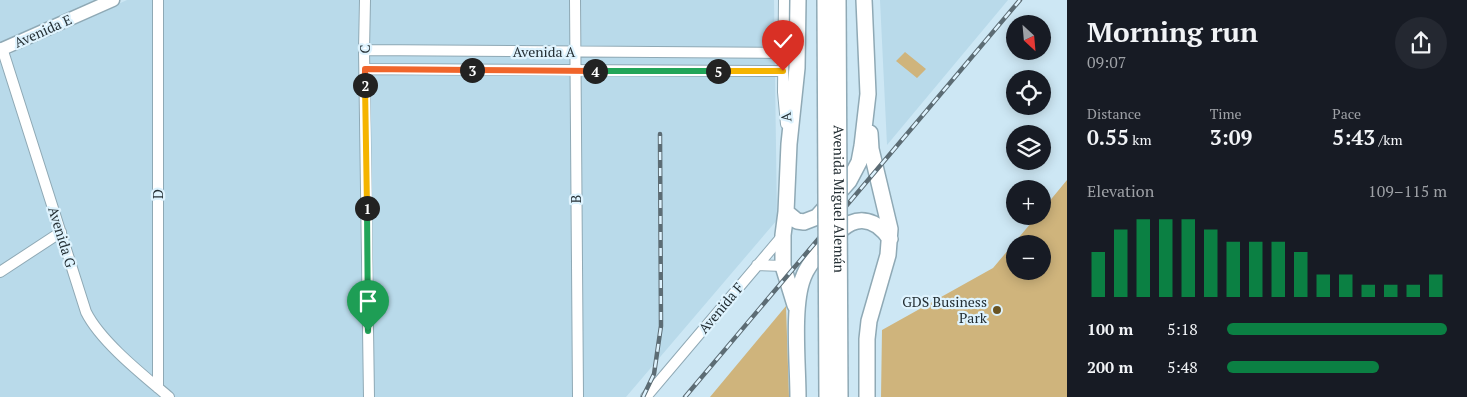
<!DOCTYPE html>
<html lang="en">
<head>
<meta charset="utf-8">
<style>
	body { margin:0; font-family:"PT Serif",serif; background:#242831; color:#f1f3f6; height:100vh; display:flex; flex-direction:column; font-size:19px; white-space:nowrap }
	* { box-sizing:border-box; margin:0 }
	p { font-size:16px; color:#9ea1a6 }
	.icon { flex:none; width:28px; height:28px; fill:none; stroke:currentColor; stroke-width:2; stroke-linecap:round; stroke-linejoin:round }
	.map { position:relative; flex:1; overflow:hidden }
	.details { display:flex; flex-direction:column; background:#171b24; width:400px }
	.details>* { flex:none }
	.needle { width:32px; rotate:154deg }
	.buttons { position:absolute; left:1006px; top:15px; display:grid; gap:10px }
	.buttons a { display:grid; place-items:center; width:45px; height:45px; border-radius:50%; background:#171b24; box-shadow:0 2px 12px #0003; font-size:25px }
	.pin { position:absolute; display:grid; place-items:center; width:42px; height:42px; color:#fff; margin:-51px -21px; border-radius:50% 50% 50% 0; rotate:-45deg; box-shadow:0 0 5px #0007 }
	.pin .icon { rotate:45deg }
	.km { position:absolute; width:25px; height:25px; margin:-12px; border-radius:50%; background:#222; color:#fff; font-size:14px; line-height:25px; text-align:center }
	.round { display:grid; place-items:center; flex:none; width:52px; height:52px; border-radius:26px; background:#242831 }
	.headline { display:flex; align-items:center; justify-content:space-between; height:85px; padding:0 20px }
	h1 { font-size:28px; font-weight:800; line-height:38px }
	.stats { display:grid; grid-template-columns:repeat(3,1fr); gap:8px; height:85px; padding:5px 20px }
	.stats div { display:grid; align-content:center }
	.stats b { font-size:21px; font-weight:800 }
	.stats small { font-size:14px; font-weight:400 }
	.stats p { font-size:14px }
	.chart { height:140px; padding:10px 20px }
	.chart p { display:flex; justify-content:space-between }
	.chart svg { width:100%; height:90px; margin-top:5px; stroke:#0b8043; stroke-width:6 }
	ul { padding:0 20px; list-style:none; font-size:16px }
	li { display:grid; grid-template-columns:80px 60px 1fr; align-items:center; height:38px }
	li i { height:12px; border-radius:6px; background:#0b8043 }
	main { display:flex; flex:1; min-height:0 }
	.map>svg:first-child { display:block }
	.built { fill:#b9daea }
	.green { fill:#cfb47c; fill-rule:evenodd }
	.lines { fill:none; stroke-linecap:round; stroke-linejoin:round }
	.minor-casing { stroke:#8fa9b5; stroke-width:12 }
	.major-casing { stroke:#8fa9b5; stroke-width:15 }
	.highway-casing { stroke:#8fa9b5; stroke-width:18 }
	.minor { stroke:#fff; stroke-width:10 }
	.major { stroke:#fff; stroke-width:12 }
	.highway { stroke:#fff; stroke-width:15 }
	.rail-casing { stroke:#5c6c74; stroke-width:4.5 }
	.rail { stroke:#def3fe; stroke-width:2.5; stroke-dasharray:8; stroke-linecap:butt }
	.highway-bridge-casing { stroke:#8fa9b5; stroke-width:18; stroke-linecap:butt }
	.highway-bridge { stroke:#fff; stroke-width:15 }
	.split-1-casing { stroke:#fff; stroke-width:10 }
	.split-2-casing { stroke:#fff; stroke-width:10 }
	.split-3-casing { stroke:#fff; stroke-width:10 }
	.split-4-casing { stroke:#fff; stroke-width:10 }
	.split-5-casing { stroke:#fff; stroke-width:10 }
	.split-6-casing { stroke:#fff; stroke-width:10 }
	.split-1 { stroke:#22a559; stroke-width:6 }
	.split-2 { stroke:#f5b400; stroke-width:6 }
	.split-3 { stroke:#f0652b; stroke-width:6 }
	.split-4 { stroke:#f0652b; stroke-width:6 }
	.split-5 { stroke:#22a559; stroke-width:6 }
	.split-6 { stroke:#f5b400; stroke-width:6 }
	.poi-dot { fill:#6a5423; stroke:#def3fe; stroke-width:2 }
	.labels { text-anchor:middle; stroke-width:4.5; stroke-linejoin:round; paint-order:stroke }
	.street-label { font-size:14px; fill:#242f34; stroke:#def3fe }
	.poi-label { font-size:14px; fill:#242f34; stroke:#def3fe; text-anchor:end }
</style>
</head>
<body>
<main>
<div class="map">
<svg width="1067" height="397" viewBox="0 0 1067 397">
	<rect width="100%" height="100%" fill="#cde7f4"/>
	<path class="built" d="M0,0H104L0,47Z
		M127,0H774L777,220L626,397H0V61L20,48Z
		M880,0H1008L887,145Z"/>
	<path class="green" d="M905,52L926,69L917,78L896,61Z
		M1067,180V397H881L882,330L993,268L1037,216H1042L1043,209ZM1015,244H1042V271H1015Z
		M786,306L789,397H710Z"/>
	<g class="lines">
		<defs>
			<path id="minor" d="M158,0V388
				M365,0L364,50L369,397
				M575,0L578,397
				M784,0L783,92L786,124
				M2,48L86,312C101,342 143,375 169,397
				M364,50L783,53
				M365,69L783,71
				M757,265L783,266
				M0,272L61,232
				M646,397L784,234"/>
			<path id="major" d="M0,50L113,0"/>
			<path id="highway" d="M798,0L797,68L789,144L786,212L797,221L804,222L817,217L849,181L859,162L862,146L868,94L864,0
				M786,212L783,235V266L795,305
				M798,397C798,365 792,306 803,278C807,266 817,255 825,246C833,238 840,228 851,223C867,216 881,226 890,239
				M867,397V339L869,321L888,255L890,229L871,149L870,133"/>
		</defs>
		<use href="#minor" class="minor-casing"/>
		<use href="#major" class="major-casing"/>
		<use href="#highway" class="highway-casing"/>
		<use href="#minor" class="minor"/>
		<use href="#major" class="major"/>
		<use href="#highway" class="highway"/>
		<defs>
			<path id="rail" d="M643,397L654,374L661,326L660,134
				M685,397L1020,0"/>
		</defs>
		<use href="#rail" class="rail-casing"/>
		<use href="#rail" class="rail"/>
		<defs>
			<g id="highway-bridge">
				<path d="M825,0L827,397"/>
				<path id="s1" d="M838,0L840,397"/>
			</g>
		</defs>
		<use href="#highway-bridge" class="highway-bridge-casing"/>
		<use href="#highway-bridge" class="highway-bridge"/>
	</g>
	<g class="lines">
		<defs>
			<path id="split-1" d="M367,208L368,331"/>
			<path id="split-2" d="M365,85L367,208"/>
			<path id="split-3" d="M365,85V69L472,70"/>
			<path id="split-4" d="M472,70L595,71"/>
			<path id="split-5" d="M595,71H718"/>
			<path id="split-6" d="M718,71H783"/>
		</defs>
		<use href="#split-1" class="split-1-casing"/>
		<use href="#split-2" class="split-2-casing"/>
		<use href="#split-3" class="split-3-casing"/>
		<use href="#split-4" class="split-4-casing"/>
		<use href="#split-5" class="split-5-casing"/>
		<use href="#split-6" class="split-6-casing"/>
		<use href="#split-1" class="split-1"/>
		<use href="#split-2" class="split-2"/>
		<use href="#split-3" class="split-3"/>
		<use href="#split-4" class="split-4"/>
		<use href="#split-5" class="split-5"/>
		<use href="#split-6" class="split-6"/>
	</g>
	<circle class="poi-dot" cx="997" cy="310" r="5"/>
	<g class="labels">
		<g class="street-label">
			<text transform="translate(43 31) rotate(-24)" y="5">Avenida E</text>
			<text transform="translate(365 49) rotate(-90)" y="5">C</text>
			<text x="544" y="57">Avenida A</text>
			<text transform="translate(786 117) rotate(-96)" y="5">A</text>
			<text transform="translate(158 194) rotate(-90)" y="5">D</text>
			<text dy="5" stroke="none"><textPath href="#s1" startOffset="199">Avenida Miguel Alemán</textPath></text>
			<text transform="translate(576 199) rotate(-91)" y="5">B</text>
			<text transform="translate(62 237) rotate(73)" y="5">Avenida G</text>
			<text transform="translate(721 308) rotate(-50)" y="5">Avenida F</text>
		</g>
		<g class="poi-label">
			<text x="987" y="307">GDS Business<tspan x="987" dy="16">Park</tspan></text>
		</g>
	</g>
</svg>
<div class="buttons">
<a><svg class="needle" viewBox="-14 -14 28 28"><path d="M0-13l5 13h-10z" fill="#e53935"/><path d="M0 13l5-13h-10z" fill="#9ea1a6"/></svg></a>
<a><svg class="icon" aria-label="locate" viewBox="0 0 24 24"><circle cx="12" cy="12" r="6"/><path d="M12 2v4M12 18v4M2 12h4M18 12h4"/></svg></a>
<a><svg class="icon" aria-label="layers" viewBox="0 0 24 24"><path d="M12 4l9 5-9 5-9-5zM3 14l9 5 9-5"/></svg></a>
<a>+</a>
<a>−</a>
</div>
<div class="pin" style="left:368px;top:331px;background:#1e9e55"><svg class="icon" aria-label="arrive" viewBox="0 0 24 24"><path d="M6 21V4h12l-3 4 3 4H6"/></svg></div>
<div class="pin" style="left:783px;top:71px;background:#d93025"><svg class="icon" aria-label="check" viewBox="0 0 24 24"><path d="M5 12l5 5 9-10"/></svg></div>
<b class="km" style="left:367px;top:208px">1</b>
<b class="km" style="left:365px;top:85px">2</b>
<b class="km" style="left:472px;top:70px">3</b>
<b class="km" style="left:595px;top:71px">4</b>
<b class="km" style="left:718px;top:71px">5</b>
</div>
<section class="details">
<div class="headline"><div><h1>Morning run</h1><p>09:07</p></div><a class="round"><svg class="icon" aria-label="share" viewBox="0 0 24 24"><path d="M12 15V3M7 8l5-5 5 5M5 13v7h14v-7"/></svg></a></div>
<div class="stats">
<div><p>Distance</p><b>0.55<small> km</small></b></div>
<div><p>Time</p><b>3:09</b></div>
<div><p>Pace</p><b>5:43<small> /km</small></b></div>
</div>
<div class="chart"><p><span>Elevation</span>109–115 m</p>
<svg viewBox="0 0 160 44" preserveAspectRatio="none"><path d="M5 44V22M15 44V11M25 44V6M35 44V6M45 44V6M55 44V11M65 44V17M75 44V17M85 44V17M95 44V22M105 44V33M115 44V33M125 44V38M135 44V38M145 44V38M155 44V33"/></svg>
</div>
<ul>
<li><b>100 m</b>5:18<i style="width:100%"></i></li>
<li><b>200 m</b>5:48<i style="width:69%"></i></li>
</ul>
</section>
</main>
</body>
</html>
